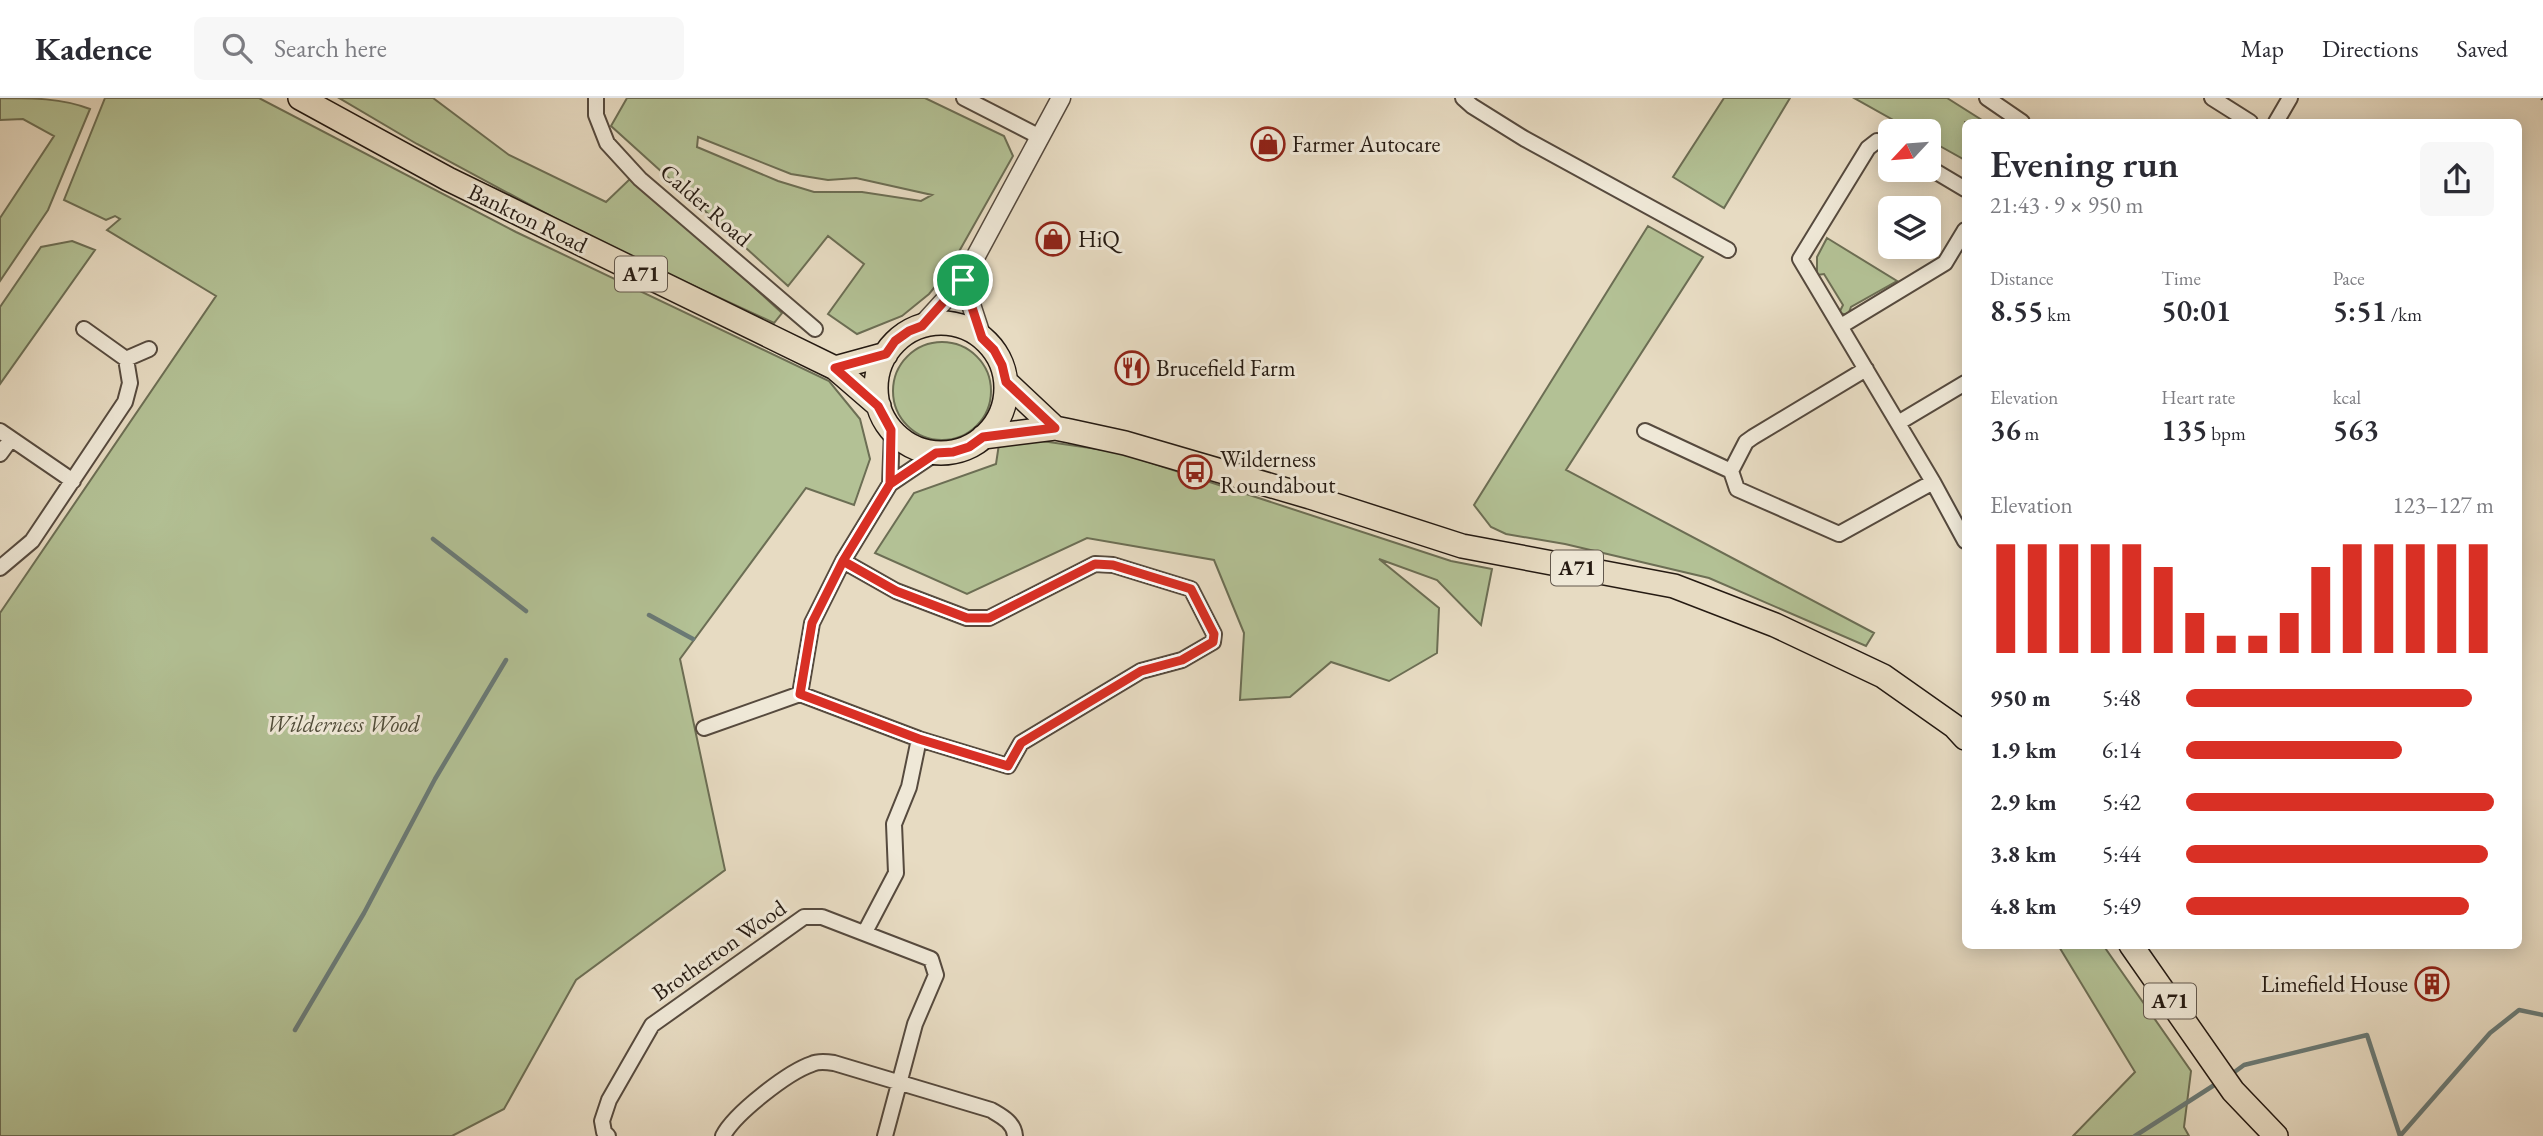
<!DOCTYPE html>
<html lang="en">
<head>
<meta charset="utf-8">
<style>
	body { margin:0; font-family:"EB Garamond",serif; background:#f7f7f7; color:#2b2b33; height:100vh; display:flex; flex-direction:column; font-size:26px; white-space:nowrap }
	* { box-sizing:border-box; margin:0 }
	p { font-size:23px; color:#7c7c81 }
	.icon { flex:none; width:38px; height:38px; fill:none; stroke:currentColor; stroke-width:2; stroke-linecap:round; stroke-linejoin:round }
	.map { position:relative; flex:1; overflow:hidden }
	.drawer { position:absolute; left:1962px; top:21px; width:560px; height:830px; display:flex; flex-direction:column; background:#fff; border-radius:10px; box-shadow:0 4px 18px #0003 }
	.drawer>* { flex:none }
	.needle { width:46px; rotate:244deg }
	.buttons { position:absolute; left:1878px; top:21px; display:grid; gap:14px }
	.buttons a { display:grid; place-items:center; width:63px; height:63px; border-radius:10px; background:#fff; box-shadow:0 4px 18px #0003; font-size:35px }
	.pin { position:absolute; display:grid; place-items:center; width:60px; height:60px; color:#fff; margin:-30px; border:4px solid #fff; border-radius:50%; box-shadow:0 2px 7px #0007 }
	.round { display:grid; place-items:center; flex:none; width:74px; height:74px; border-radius:10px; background:#f7f7f7 }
	.headline { display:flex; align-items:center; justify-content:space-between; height:119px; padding:0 28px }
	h1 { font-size:38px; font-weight:600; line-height:52px }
	.metrics { display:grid; grid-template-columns:repeat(3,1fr); gap:10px; height:119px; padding:7px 28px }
	.metrics div { display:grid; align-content:center }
	.metrics b { font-size:30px; font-weight:600 }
	.metrics small { font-size:19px; font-weight:400 }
	.metrics p { font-size:19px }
	.chart { height:196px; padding:14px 28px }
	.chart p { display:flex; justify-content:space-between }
	.chart svg { width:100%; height:126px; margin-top:7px; stroke:#d93025; stroke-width:6 }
	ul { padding:0 28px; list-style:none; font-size:23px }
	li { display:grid; grid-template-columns:112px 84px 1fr; align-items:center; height:52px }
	li i { height:18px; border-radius:9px; background:#d93025 }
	header { display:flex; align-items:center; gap:42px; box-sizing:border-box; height:98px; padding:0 35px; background:#fff; border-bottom:2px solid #e1e1e2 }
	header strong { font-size:33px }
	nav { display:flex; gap:38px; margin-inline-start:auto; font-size:24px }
	.search { width:490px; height:63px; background:#f7f7f7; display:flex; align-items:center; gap:18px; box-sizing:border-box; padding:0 24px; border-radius:10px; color:#7c7c81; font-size:26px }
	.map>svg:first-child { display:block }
	.green { fill:#b3c195; stroke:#6c6e54; stroke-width:2; fill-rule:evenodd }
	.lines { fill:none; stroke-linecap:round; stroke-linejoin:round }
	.stream { stroke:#6a7a76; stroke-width:4.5 }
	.minor-casing { stroke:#564a3e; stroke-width:18 }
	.tertiary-casing { stroke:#564a3e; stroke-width:21 }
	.primary-casing { stroke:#251a12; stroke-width:26 }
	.minor { stroke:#efe8d7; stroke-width:14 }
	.tertiary { stroke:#efe8d7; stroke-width:18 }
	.primary { stroke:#e7dbc2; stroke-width:23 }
	.rail { stroke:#251a12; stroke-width:4.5; stroke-dasharray:12 12; stroke-linecap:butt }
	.route-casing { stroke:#fff; stroke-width:14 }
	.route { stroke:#d93025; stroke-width:9 }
	.labels { text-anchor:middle; stroke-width:6; stroke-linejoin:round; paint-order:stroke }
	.shield { fill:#efe8d7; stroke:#62584d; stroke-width:2 }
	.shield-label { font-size:21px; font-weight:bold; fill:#251a12 }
	.poi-label { font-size:23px; fill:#251a12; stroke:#efe8d7; text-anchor:start }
	.street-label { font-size:23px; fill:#251a12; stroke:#efe8d7 }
	.park-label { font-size:23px; font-style:italic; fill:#504c39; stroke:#efe8d7 }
</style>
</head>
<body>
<header>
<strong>Kadence</strong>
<div class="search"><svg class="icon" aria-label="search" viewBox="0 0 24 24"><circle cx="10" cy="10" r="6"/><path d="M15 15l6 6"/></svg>Search here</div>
<nav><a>Map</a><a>Directions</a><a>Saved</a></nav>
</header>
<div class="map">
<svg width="2543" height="1038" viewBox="0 0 2543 1038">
	<rect width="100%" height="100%" fill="#e7dbc2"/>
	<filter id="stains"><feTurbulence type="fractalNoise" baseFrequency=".00286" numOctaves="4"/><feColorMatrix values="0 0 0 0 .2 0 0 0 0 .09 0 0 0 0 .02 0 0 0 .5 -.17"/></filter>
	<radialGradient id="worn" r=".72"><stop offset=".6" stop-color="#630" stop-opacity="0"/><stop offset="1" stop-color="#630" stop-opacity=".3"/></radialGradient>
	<path class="green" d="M0,0C31,0 62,0 90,11L48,112L0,183V120L54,38L23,21L0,22Z
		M105,0H259L516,134L829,283L860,321L870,361L854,407L806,390L680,561L725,772L576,882L504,1011L452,1038H0V515L216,198L107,132L120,121L115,118L106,122L64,102Z
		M339,0H433L509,57L606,104L633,78L782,215L774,225L599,144L417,46Z
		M627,0H925L1004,38L1013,58L948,173L929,196L902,218L857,236L828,216L864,166L828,138L788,188L611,28ZM698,39L791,76L828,82L856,80L932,97L921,103L862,94H814L778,83L697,49Z
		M1724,0H1790L1724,110L1673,79Z
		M1854,0H1947L1985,24H1965V62L1929,42L1928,33H1913Z
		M1648,128L1703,159L1566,372L1874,535L1866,548L1709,480L1565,446L1506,436L1491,429L1474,407Z
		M1827,140L1897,183L1851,209L1848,217L1839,215L1843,207L1824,176L1817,177V159Z
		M72,143L95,152L0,286V209L41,149Z
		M893 293a49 49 0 1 1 98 0a49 49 0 1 1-98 0Z
		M1042,343L1118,354L1451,463L1492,471L1481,527L1437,482L1379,461L1439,510L1437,555L1389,583L1331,564L1290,599L1240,602L1244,535L1214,462L1087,440L967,496L875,455L914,395L996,366L999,346Z
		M2058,847H2103L2191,973L2184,1029L2189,1038H2073L2135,974Z"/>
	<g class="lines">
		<path class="stream" d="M433,441L526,513
			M649,517L693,541
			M295,932L364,815L435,681L506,562
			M2229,978L2244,967L2367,937L2400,1038
			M2135,1038L2219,984
			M2400,1038L2490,935L2519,912L2543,917"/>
		<defs>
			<path id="minor" d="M596,0V17L607,45L640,81L815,231
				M964,0L1040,39
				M1463,0L1472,8L1525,41L1728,152
				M1987,0L2022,24
				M2212,0L2250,24
				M2276,24L2290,0
				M1890,46L1877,43L1868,50L1800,161L1933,384L1965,443
				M1928,69L1965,91
				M1841,228L1945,165L1965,132
				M126,261L149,251
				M1866,271L1753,339L1746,344L1731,373L1737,391L1839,436L1933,384
				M1898,325L1965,285
				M0,333L73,383
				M1645,333L1731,373
				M0,356L11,341
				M890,386L892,332
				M843,463L896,493L967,520H989L1095,466L1113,467L1191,491L1214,536L1213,544L1182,562L1141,573L1021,645L1008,668L919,641L800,596L812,525L843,463L890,386L936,355
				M0,470L32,443L125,304L130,285L126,261L84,231
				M704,630L800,596
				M865,834L896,775L894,726L909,689L919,641
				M608,1038L604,1034L602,1023L609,1002L652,927L804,819H822L931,861L936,877L915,926L885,1038
				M723,1038C734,1016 788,974 812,966C818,963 827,964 834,965L991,1012C1001,1018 1014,1024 1015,1038"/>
			<path id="tertiary" d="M963,182L982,240
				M922,227L963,182L1061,0"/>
			<path id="primary" d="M300,0L448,81L835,270L879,308
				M876 290a65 65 0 1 1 130 0a65 65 0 1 1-130 0Z
				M835,270L886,256
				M1006,284L1055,330
				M983,339L1055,330L1070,333L1125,345L1310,399L1462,448L1674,488L1775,527L1883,578L1954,628L1965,640
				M2131,847L2233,993L2276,1038"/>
		</defs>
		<use href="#minor" class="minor-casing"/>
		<use href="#tertiary" class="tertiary-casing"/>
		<use href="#primary" class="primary-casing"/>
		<use href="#minor" class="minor"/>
		<use href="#tertiary" class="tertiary"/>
		<use href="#primary" class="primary"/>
		<path class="rail" d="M2542,0L2543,1"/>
	</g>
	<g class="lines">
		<defs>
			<path id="route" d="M963,182L922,228L909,233L895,243L886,256L835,270L878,308L891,332L890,386L843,463L812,525L800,596L919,641L1008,668L1021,645L1141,573L1182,562L1213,544L1214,536L1191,491L1113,467L1095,466L989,520H967L896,493L843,463L890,386L936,355L953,354L969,349L983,339L1055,330L1006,284L1002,267L994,252L982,240L963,182"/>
		</defs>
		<use href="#route" class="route-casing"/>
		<use href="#route" class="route"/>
	</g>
	<defs>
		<symbol id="shop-ring" viewBox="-11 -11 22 22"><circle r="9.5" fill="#efe8d7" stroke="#8f2418" stroke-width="1.5"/><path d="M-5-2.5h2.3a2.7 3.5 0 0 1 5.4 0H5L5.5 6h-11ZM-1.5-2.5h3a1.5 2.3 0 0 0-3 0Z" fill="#8f2418"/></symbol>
		<symbol id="restaurant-ring" viewBox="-11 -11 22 22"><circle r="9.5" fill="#efe8d7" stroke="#8f2418" stroke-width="1.5"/><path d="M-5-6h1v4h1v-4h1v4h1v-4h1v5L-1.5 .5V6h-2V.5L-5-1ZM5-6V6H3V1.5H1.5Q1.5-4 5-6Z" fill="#8f2418"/></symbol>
		<symbol id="bus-ring" viewBox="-11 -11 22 22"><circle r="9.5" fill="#efe8d7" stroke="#8f2418" stroke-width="1.5"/><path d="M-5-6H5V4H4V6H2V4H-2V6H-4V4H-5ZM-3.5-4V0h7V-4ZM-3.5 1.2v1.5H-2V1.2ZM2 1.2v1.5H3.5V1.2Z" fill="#8f2418"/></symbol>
		<symbol id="building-ring" viewBox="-11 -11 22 22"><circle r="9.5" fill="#efe8d7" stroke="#8f2418" stroke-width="1.5"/><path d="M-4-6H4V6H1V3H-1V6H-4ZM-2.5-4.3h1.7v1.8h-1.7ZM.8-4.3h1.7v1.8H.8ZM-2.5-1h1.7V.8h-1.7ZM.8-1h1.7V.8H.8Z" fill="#8f2418"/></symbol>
	</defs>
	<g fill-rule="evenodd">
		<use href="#shop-ring" x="1249" y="27" width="38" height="38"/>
		<use href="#shop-ring" x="1034" y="122" width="38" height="38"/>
		<use href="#restaurant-ring" x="1113" y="251" width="38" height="38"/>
		<use href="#bus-ring" x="1176" y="355" width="38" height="38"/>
		<use href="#building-ring" x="2413" y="867" width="38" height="38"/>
	</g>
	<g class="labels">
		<g class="shield">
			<rect x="615" y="158.5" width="52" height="35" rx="5"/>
			<rect x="1551" y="452.5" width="52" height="35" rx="5"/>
			<rect x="2144" y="885.5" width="52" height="35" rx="5"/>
		</g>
		<g class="shield-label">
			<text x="641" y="183">A71</text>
			<text x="1577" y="477">A71</text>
			<text x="2170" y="910">A71</text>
		</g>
		<g class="poi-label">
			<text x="1292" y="54">Farmer Autocare</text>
			<text x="1078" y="149">HiQ</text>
			<text x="1156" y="278">Brucefield Farm</text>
			<text x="1220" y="369">Wilderness<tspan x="1220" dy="26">Roundabout</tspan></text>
			<text x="2408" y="894" text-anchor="end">Limefield House</text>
		</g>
		<g class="street-label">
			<text transform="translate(706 107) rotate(41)" y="8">Calder Road</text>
			<text transform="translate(528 120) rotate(26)" y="8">Bankton Road</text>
			<text transform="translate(719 852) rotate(-35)" y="8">Brotherton Wood</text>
		</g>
		<g class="park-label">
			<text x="343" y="634">Wilderness Wood</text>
		</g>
	</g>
	<rect width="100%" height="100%" filter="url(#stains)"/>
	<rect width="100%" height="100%" fill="url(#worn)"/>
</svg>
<div class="buttons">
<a><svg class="needle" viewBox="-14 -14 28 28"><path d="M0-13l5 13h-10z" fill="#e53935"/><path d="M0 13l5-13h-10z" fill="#7c7c81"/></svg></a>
<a><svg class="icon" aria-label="layers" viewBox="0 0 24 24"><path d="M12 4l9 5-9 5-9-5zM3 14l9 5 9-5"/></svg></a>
</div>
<div class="pin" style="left:963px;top:182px;background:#1e9e55"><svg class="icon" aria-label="arrive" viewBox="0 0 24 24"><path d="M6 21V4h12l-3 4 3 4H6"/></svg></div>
<section class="drawer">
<div class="headline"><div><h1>Evening run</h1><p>21:43 · 9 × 950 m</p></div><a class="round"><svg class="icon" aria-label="share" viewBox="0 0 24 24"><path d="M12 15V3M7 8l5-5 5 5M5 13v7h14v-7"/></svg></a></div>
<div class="metrics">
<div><p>Distance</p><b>8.55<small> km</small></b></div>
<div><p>Time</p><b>50:01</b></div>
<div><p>Pace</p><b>5:51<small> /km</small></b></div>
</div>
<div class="metrics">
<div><p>Elevation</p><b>36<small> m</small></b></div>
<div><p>Heart rate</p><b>135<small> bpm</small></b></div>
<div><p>kcal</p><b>563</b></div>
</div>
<div class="chart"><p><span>Elevation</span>123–127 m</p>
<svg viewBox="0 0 160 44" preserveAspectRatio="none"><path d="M5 44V6M15 44V6M25 44V6M35 44V6M45 44V6M55 44V14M65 44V30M75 44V38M85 44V38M95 44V30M105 44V14M115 44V6M125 44V6M135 44V6M145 44V6M155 44V6"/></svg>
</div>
<ul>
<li><b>950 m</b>5:48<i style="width:93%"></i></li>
<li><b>1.9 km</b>6:14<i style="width:70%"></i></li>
<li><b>2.9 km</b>5:42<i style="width:100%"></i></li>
<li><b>3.8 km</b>5:44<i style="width:98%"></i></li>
<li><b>4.8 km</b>5:49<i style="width:92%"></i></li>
</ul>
</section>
</div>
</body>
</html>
